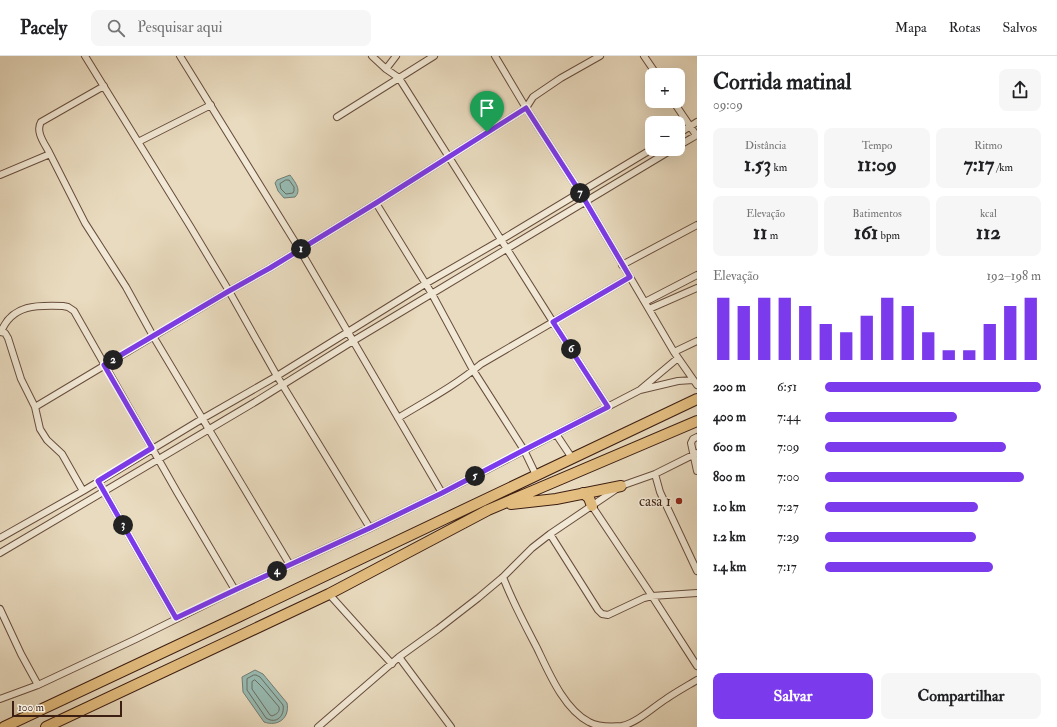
<!DOCTYPE html>
<html lang="pt">
<head>
<meta charset="utf-8">
<style>
	body { margin:0; font-family:"IM FELL Double Pica",serif; background:#f6f6f6; color:#202124; height:100vh; display:flex; flex-direction:column; font-size:15px; white-space:nowrap }
	* { box-sizing:border-box; margin:0 }
	p { font-size:13px; color:#757577 }
	.icon { flex:none; width:22px; height:22px; fill:none; stroke:currentColor; stroke-width:2; stroke-linecap:round; stroke-linejoin:round }
	.map { position:relative; flex:1; overflow:hidden }
	.side { display:flex; flex-direction:column; background:#fff; width:360px }
	.side>* { flex:none }
	.buttons { position:absolute; left:645px; top:12px; display:grid; gap:8px }
	.buttons a { display:grid; place-items:center; width:40px; height:40px; border-radius:8px; background:#fff; box-shadow:0 4px 16px #0002; font-size:20px }
	.scale { position:absolute; left:12px; bottom:10px; width:110px; box-sizing:border-box; padding-left:4px; border:2px solid #3d1e12; border-top:0; font-size:11px; line-height:14px; white-space:nowrap; color:#3d1e12; -webkit-text-stroke:3px #f1e8d5; paint-order:stroke }
	.pin { position:absolute; display:grid; place-items:center; width:34px; height:34px; color:#fff; margin:-41px -17px; border-radius:50% 50% 50% 0; rotate:-45deg; box-shadow:0 0 4px #0007 }
	.pin .icon { rotate:45deg }
	.km { position:absolute; width:20px; height:20px; margin:-10px; border-radius:50%; background:#222; color:#fff; font-size:11px; line-height:20px; text-align:center }
	.round { display:grid; place-items:center; flex:none; width:42px; height:42px; border-radius:8px; background:#f6f6f6 }
	.overview { display:flex; align-items:center; justify-content:space-between; height:68px; padding:0 16px }
	h1 { font-size:22px; font-weight:700; line-height:30px }
	.stats { display:grid; grid-template-columns:repeat(3,1fr); gap:6px; height:68px; padding:4px 16px }
	.stats div { display:grid; align-content:center; border-radius:8px; background:#f6f6f6; text-align:center }
	.stats b { font-size:20px; font-weight:700 }
	.stats small { font-size:11px; font-weight:400 }
	.stats p { font-size:11px }
	.chart { height:112px; padding:8px 16px }
	.chart p { display:flex; justify-content:space-between }
	.chart svg { width:100%; height:72px; margin-top:4px; stroke:#7c3aed; stroke-width:6 }
	.action { display:flex; gap:8px; margin-top:auto; padding:8px 16px }
	.action a { flex:1; height:46px; border-radius:8px; background:#7c3aed; color:#fff; font-size:16px; font-weight:700; line-height:46px; text-align:center }
	.action a+a { background:#f6f6f6; color:#202124 }
	ul { padding:0 16px; list-style:none; font-size:13px }
	li { display:grid; grid-template-columns:64px 48px 1fr; align-items:center; height:30px }
	li i { height:10px; border-radius:5px; background:#7c3aed }
	header { display:flex; align-items:center; gap:24px; box-sizing:border-box; height:56px; padding:0 20px; background:#fff; border-bottom:1px solid #e0e0e0 }
	header strong { font-size:19px }
	nav { display:flex; gap:22px; margin-inline-start:auto; font-size:14px }
	.search { width:280px; height:36px; background:#f6f6f6; display:flex; align-items:center; gap:10px; box-sizing:border-box; padding:0 14px; border-radius:8px; color:#757577; font-size:15px }
	main { display:flex; flex:1; min-height:0 }
	.map>svg:first-child { display:block }
	.water { fill:#97bbb3; stroke:#737c73 }
	.lines { fill:none; stroke-linecap:round; stroke-linejoin:round }
	.shore { stroke:#6a6c62; stroke-width:1 }
	.minor-casing { stroke:#684d3d; stroke-width:8 }
	.trunk-casing { stroke:#3d1e12; stroke-width:12 }
	.minor { stroke:#f1e8d5; stroke-width:6 }
	.trunk { stroke:#e4be80; stroke-width:10 }
	.route-casing { stroke:#fff; stroke-width:8 }
	.route { stroke:#7c3aed; stroke-width:5 }
	.poi-dot { fill:#8f2418; stroke:#f1e8d5; stroke-width:1.5 }
	.labels { text-anchor:middle; stroke-width:3; stroke-linejoin:round; paint-order:stroke }
	.poi-label { font-size:15px; fill:#3d1e12; stroke:#f1e8d5; text-anchor:end }
</style>
</head>
<body>
<header>
<strong>Pacely</strong>
<div class="search"><svg class="icon" aria-label="search" viewBox="0 0 24 24"><circle cx="10" cy="10" r="6"/><path d="M15 15l6 6"/></svg>Pesquisar aqui</div>
<nav><a>Mapa</a><a>Rotas</a><a>Salvos</a></nav>
</header>
<main>
<div class="map">
<svg width="697" height="671" viewBox="0 0 697 671">
	<rect width="100%" height="100%" fill="#e9dbbf"/>
	<filter id="stains"><feTurbulence type="fractalNoise" baseFrequency=".005" numOctaves="4"/><feColorMatrix values="0 0 0 0 .2 0 0 0 0 .09 0 0 0 0 .02 0 0 0 .5 -.17"/></filter>
	<radialGradient id="worn" r=".72"><stop offset=".6" stop-color="#630" stop-opacity="0"/><stop offset="1" stop-color="#630" stop-opacity=".3"/></radialGradient>
	<path class="water" d="M290,119C295,126 302,134 295,141L284,142L278,135L275,127L277,124Z
		M255,614L263,618L287,647C290,662 278,671 264,666L243,636L242,621Z"/>
	<g class="lines">
		<path class="shore" d="M286,124H289L294,131V135L293,137L286,138L281,133L280,128Z
			M254,619H256L260,621L283,649C285,659 277,669 266,662L247,634V623Z
			M255,624L263,632L279,651C280,656 277,658 272,660L270,659L252,633V626Z"/>
		<defs>
			<path id="minor" d="M85,0L190,170L229,235L277,320L370,472
				M180,0L300,194L442,437
				M372,0L386,13L399,22L553,266L608,351
				M495,0L526,52L580,136L674,296L697,329
				M644,0L657,19
				M386,13L396,0
				M673,45L696,79
				M337,61L434,0
				M678,78L697,66
				M138,86L211,49
				M678,90L697,79
				M50,98C45,88 35,76 41,66L104,30
				M0,119L50,98L85,167L126,231L153,280L290,509
				M376,147L432,238L473,314L524,394L536,419
				M622,209L697,169
				M645,246L697,219
				M649,253L697,232
				M0,276L5,277L8,282L21,323L35,351L40,373L47,384L62,398L83,435
				M1,276C12,248 38,249 63,250L68,251L74,255L177,436L235,534
				M674,296L697,285
				M641,333L678,302
				M35,351L229,235L270,212L376,147L526,52L533,41L561,22L600,0
				M398,362C426,345 456,329 481,308L630,221
				M556,378L572,402
				M697,381L693,383L691,387L697,415
				M655,418L660,436L697,515
				M98,425L176,562
				M592,450L652,540L697,610
				M550,478L598,554L602,558L608,559L644,542L652,540L697,537
				M0,482L83,435L202,363L277,320L425,228L501,184L652,93
				M0,497L255,346L353,285L673,93
				M503,521C512,545 525,569 537,592C549,617 564,653 589,666C598,671 611,671 622,670C638,666 652,652 666,643C676,636 687,630 697,624
				M329,538L392,608
				M0,553L21,598L38,629
				M399,601L451,671
				M0,643L38,629L136,583L235,534L370,472L442,437L640,334L678,325L693,324
				M318,671L399,601L438,573L478,542L503,521L532,492L550,478L621,430L655,418L697,397"/>
			<path id="trunk" d="M583,437L589,442L592,450
				M511,448L556,443L621,430
				M4,671L238,561L697,343
				M46,671L329,538L488,454L697,365"/>
		</defs>
		<use href="#minor" class="minor-casing"/>
		<use href="#trunk" class="trunk-casing"/>
		<use href="#minor" class="minor"/>
		<use href="#trunk" class="trunk"/>
	</g>
	<g class="lines">
		<defs>
			<path id="route" d="M526,52L580,136L630,221L553,266L608,351L524,394L442,437L370,472L235,534L176,562L98,425L152,392L104,309L229,235L270,212L376,147Z"/>
		</defs>
		<use href="#route" class="route-casing"/>
		<use href="#route" class="route"/>
	</g>
	<circle class="poi-dot" cx="679" cy="445" r="4"/>
	<g class="labels">
		<g class="poi-label">
			<text x="671" y="450">casa 1</text>
		</g>
	</g>
	<rect width="100%" height="100%" filter="url(#stains)"/>
	<rect width="100%" height="100%" fill="url(#worn)"/>
</svg>
<div class="buttons">
<a>+</a>
<a>−</a>
</div>
<div class="scale">100 m</div>
<div class="pin" style="left:487px;top:76px;background:#1e9e55"><svg class="icon" aria-label="arrive" viewBox="0 0 24 24"><path d="M6 21V4h12l-3 4 3 4H6"/></svg></div>
<b class="km" style="left:301px;top:193px">1</b>
<b class="km" style="left:113px;top:304px">2</b>
<b class="km" style="left:123px;top:469px">3</b>
<b class="km" style="left:277px;top:515px">4</b>
<b class="km" style="left:475px;top:420px">5</b>
<b class="km" style="left:571px;top:293px">6</b>
<b class="km" style="left:580px;top:137px">7</b>
</div>
<section class="side">
<div class="overview"><div><h1>Corrida matinal</h1><p>09:09</p></div><a class="round"><svg class="icon" aria-label="share" viewBox="0 0 24 24"><path d="M12 15V3M7 8l5-5 5 5M5 13v7h14v-7"/></svg></a></div>
<div class="stats">
<div><p>Distância</p><b>1.53<small> km</small></b></div>
<div><p>Tempo</p><b>11:09</b></div>
<div><p>Ritmo</p><b>7:17<small> /km</small></b></div>
</div>
<div class="stats">
<div><p>Elevação</p><b>11<small> m</small></b></div>
<div><p>Batimentos</p><b>161<small> bpm</small></b></div>
<div><p>kcal</p><b>112</b></div>
</div>
<div class="chart"><p><span>Elevação</span>192–198 m</p>
<svg viewBox="0 0 160 44" preserveAspectRatio="none"><path d="M5 44V6M15 44V11M25 44V6M35 44V6M45 44V11M55 44V22M65 44V27M75 44V17M85 44V6M95 44V11M105 44V27M115 44V38M125 44V38M135 44V22M145 44V11M155 44V6"/></svg>
</div>
<ul>
<li><b>200 m</b>6:51<i style="width:100%"></i></li>
<li><b>400 m</b>7:44<i style="width:61%"></i></li>
<li><b>600 m</b>7:09<i style="width:84%"></i></li>
<li><b>800 m</b>7:00<i style="width:92%"></i></li>
<li><b>1.0 km</b>7:27<i style="width:71%"></i></li>
<li><b>1.2 km</b>7:29<i style="width:70%"></i></li>
<li><b>1.4 km</b>7:17<i style="width:78%"></i></li>
</ul>
<div class="action"><a>Salvar</a><a>Compartilhar</a></div>
</section>
</main>
</body>
</html>
